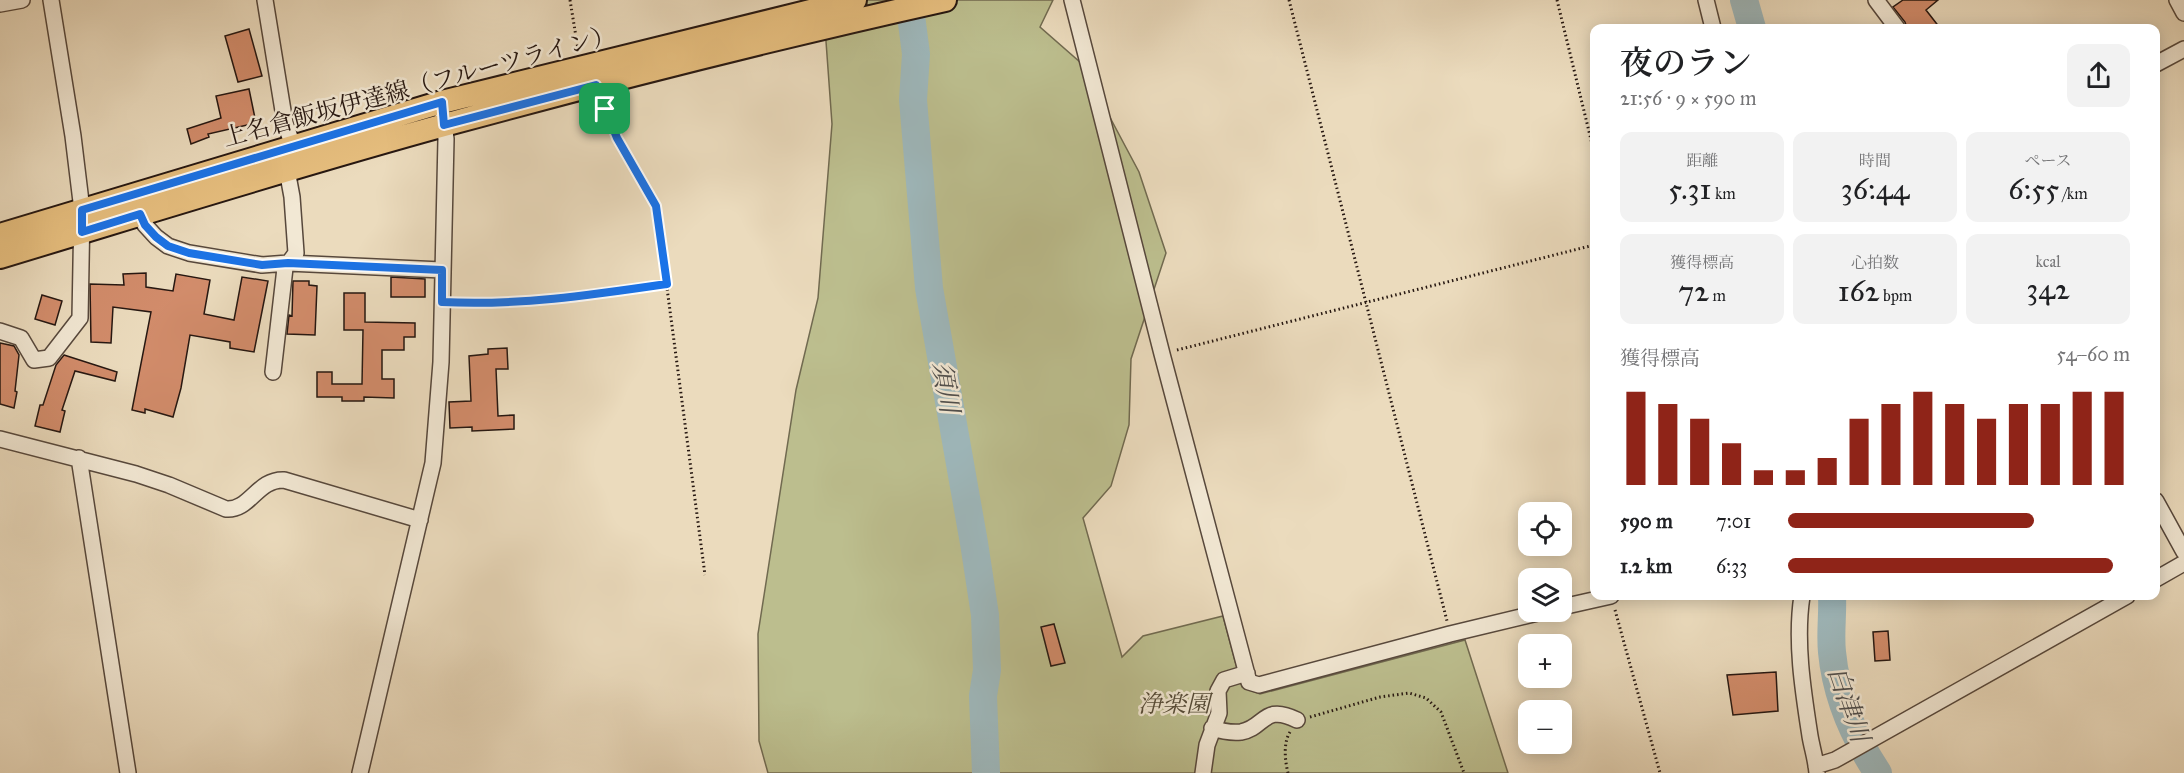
<!DOCTYPE html>
<html lang="ja">
<head>
<meta charset="utf-8">
<style>
	body { margin:0; font-family:"IM FELL Great Primer","Noto Serif JP",serif; background:#f2f2f2; color:#202124; height:100vh; display:flex; flex-direction:column; font-size:22px; white-space:nowrap }
	* { box-sizing:border-box; margin:0 }
	p { font-size:20px; color:#757577 }
	.icon { flex:none; width:33px; height:33px; fill:none; stroke:currentColor; stroke-width:2; stroke-linecap:round; stroke-linejoin:round }
	.map { position:relative; flex:1; overflow:hidden }
	.details { position:absolute; left:1590px; top:24px; width:570px; height:576px; display:flex; flex-direction:column; background:#fff; border-radius:12px; box-shadow:0 3px 15px #0003 }
	.details>* { flex:none }
	.fabs { position:absolute; left:1518px; top:502px; display:grid; gap:12px }
	.fabs a { display:grid; place-items:center; width:54px; height:54px; border-radius:12px; background:#fff; box-shadow:0 3px 15px #0003; font-size:30px }
	.pin { position:absolute; display:grid; place-items:center; width:51px; height:51px; color:#fff; margin:-26px; border-radius:12px; box-shadow:0 3px 9px #0006 }
	.round { display:grid; place-items:center; flex:none; width:63px; height:63px; border-radius:12px; background:#f2f2f2 }
	.headline { display:flex; align-items:center; justify-content:space-between; height:102px; padding:0 30px }
	h1 { font-size:33px; font-weight:600; line-height:45px }
	.stats { display:grid; grid-template-columns:repeat(3,1fr); gap:9px; height:102px; padding:6px 30px }
	.stats div { display:grid; align-content:center; border-radius:12px; background:#f2f2f2; text-align:center }
	.stats b { font-size:30px; font-weight:600 }
	.stats small { font-size:16px; font-weight:400 }
	.stats p { font-size:16px }
	.chart { height:168px; padding:12px 30px }
	.chart p { display:flex; justify-content:space-between }
	.chart svg { width:100%; height:108px; margin-top:6px; stroke:#8f2418; stroke-width:6 }
	ul { padding:0 30px; list-style:none; font-size:20px }
	li { display:grid; grid-template-columns:96px 72px 1fr; align-items:center; height:45px }
	li i { height:15px; border-radius:8px; background:#8f2418 }
	.map>svg:first-child { display:block }
	.green { fill:#bcbe8e; stroke:#716a50; stroke-width:1.5 }
	.lines { fill:none; stroke-linecap:round; stroke-linejoin:round }
	.river { stroke:#9eb8bc; stroke-width:28 }
	.building { fill:#d28c6b; stroke:#261711; stroke-width:1.5 }
	.minor-casing { stroke:#57483c; stroke-width:18 }
	.primary-casing { stroke:#261711; stroke-width:26 }
	.path { stroke:#261711; stroke-width:3; stroke-dasharray:1.5 3; stroke-linecap:butt }
	.minor { stroke:#f2e8d4; stroke-width:15 }
	.primary { stroke:#e6be7e; stroke-width:22 }
	.route-casing { stroke:#fff; stroke-width:12 }
	.route { stroke:#1a73e8; stroke-width:8 }
	.labels { text-anchor:middle; stroke-width:5; stroke-linejoin:round; paint-order:stroke }
	.street-label { font-size:24px; fill:#261711; stroke:#f2e8d4 }
	.park-label { font-size:24px; font-style:italic; fill:#534936; stroke:#f2e8d4 }
	.water-label { font-size:26px; font-style:italic; fill:#504f4d; stroke:#f2e8d4 }
</style>
</head>
<body>
<div class="map">
<svg width="2184" height="773" viewBox="0 0 2184 773">
	<rect width="100%" height="100%" fill="#ebdbbd"/>
	<filter id="stains"><feTurbulence type="fractalNoise" baseFrequency=".00333" numOctaves="4"/><feColorMatrix values="0 0 0 0 .2 0 0 0 0 .09 0 0 0 0 .02 0 0 0 .5 -.17"/></filter>
	<radialGradient id="worn" r=".72"><stop offset=".6" stop-color="#630" stop-opacity="0"/><stop offset="1" stop-color="#630" stop-opacity=".3"/></radialGradient>
	<path class="green" d="M823,0H1053L1040,27L1081,63L1139,172L1166,253L1131,359L1129,425L1111,486L1083,518L1122,657L1143,636L1223,616L1242,687L1260,694L1465,640L1508,773H768L759,741L758,634L796,390L818,298L832,124Z"/>
	<g class="lines">
		<path class="river" d="M909,0L916,54L913,100L929,288L974,543L985,615L987,670L983,696L986,773
			M1744,0L1752,28
			M1832,596C1833,614 1830,633 1832,652C1836,695 1854,737 1878,773"/>
	</g>
	<path class="building" d="M1903,0H1938L1926,10L1940,28H1907L1905,22L1893,7Z
		M249,29L262,76L238,82L225,36Z
		M249,89L256,123L208,134L209,137L191,144L187,129L221,118L216,96Z
		M146,273V287L173,291L176,274L210,280L204,314L234,320L242,277L268,281L254,352L230,348V342L190,335L181,388L173,417L145,409V413L132,410L151,312L113,307L111,343L91,342L90,284L124,285L123,274Z
		M391,277L425,279V297H391Z
		M293,281H309V285L317,286L315,335L287,334L289,315L292,316Z
		M344,293H365V322L415,323V337H404V350H382V379H394V398L364,397V401H342V397H317V372H332V384H362L363,330H344Z
		M42,295L62,301L55,325L35,319Z
		M0,343L14,346L19,355L15,391L17,392L14,408L0,404Z
		M507,348L508,369H496L498,416L514,415V429L472,431V427L450,428L449,402L471,401L469,356L488,354V349Z
		M64,355L117,372L115,381L75,371L62,410L65,411L60,432L35,426L40,405H43L56,365Z
		M1054,624L1065,663L1051,666L1041,627Z
		M1888,631L1890,660L1875,661L1873,632Z
		M1776,672L1778,711L1733,715L1727,675Z"/>
	<g class="lines">
		<defs>
			<path id="minor" d="M265,0L285,123L293,146
				M1072,0L1162,354L1249,682L1259,685L1450,634L1542,612
				M1706,0L1713,28
				M1876,0L1897,28
				M2177,0L2184,13
				M0,4L22,0
				M2156,64L2184,49
				M140,214L145,225L156,237L168,246L189,253L262,265L288,263L442,270
				M0,331L21,338L34,360L49,358L80,318L82,210L73,136L51,0
				M273,372L285,268L296,253L292,197L287,170
				M0,439L136,474L169,485L226,509C250,511 257,479 284,480L420,520
				M79,458L128,773
				M2156,501L2184,552
				M2156,579L2184,563
				M1802,596C1795,641 1803,691 1810,736C1812,748 1816,760 1817,773
				M1562,607L1611,596
				M1212,728C1221,731 1231,733 1241,732C1265,728 1263,703 1297,720
				M1816,766L1835,760L1883,733L2127,596
				M360,773L433,463L441,362L446,139L443,116
				M1203,773L1207,745L1219,713L1218,691L1224,680L1247,673"/>
			<path id="primary" d="M0,235L442,102L855,0
				M0,257C149,212 298,165 448,124C613,79 779,37 945,0"/>
		</defs>
		<use href="#minor" class="minor-casing"/>
		<use href="#primary" class="primary-casing"/>
		<path class="path" d="M570,0L578,49
			M1289,0L1447,621
			M1557,0L1594,152
			M602,101L617,138L656,205L705,575
			M457,303L535,302L667,284
			M1177,350L1594,245
			M1615,610L1660,773
			M1310,717L1380,697L1409,693L1426,698L1441,712L1464,773
			M1288,773C1285,761 1283,743 1290,732"/>
		<use href="#minor" class="minor"/>
		<use href="#primary" class="primary"/>
	</g>
	<g class="lines">
		<defs>
			<path id="route" d="M596,85L617,138L656,206L667,284C592,295 518,306 442,302V270L288,263L262,265L189,253L168,246L156,237L145,225L140,214L82,232V210L442,102L444,125Z"/>
		</defs>
		<use href="#route" class="route-casing"/>
		<use href="#route" class="route"/>
	</g>
	<g class="labels">
		<g class="street-label">
			<text transform="translate(419 86) rotate(-15)" y="8">上名倉飯坂伊達線（フルーツライン）</text>
		</g>
		<g class="park-label">
			<text x="1174" y="712">浄楽園</text>
		</g>
		<g class="water-label">
			<text transform="translate(946 387) rotate(80)" y="9">須川</text>
			<text transform="translate(1849 704) rotate(71)" y="9">白津川</text>
		</g>
	</g>
	<rect width="100%" height="100%" filter="url(#stains)"/>
	<rect width="100%" height="100%" fill="url(#worn)"/>
</svg>
<div class="fabs">
<a><svg class="icon" aria-label="locate" viewBox="0 0 24 24"><circle cx="12" cy="12" r="6"/><path d="M12 2v4M12 18v4M2 12h4M18 12h4"/></svg></a>
<a><svg class="icon" aria-label="layers" viewBox="0 0 24 24"><path d="M12 4l9 5-9 5-9-5zM3 14l9 5 9-5"/></svg></a>
<a>+</a>
<a>−</a>
</div>
<div class="pin" style="left:605px;top:109px;background:#1e9e55"><svg class="icon" aria-label="arrive" viewBox="0 0 24 24"><path d="M6 21V4h12l-3 4 3 4H6"/></svg></div>
<section class="details">
<div class="headline"><div><h1>夜のラン</h1><p>21:56 · 9 × 590 m</p></div><a class="round"><svg class="icon" aria-label="share" viewBox="0 0 24 24"><path d="M12 15V3M7 8l5-5 5 5M5 13v7h14v-7"/></svg></a></div>
<div class="stats">
<div><p>距離</p><b>5.31<small> km</small></b></div>
<div><p>時間</p><b>36:44</b></div>
<div><p>ペース</p><b>6:55<small> /km</small></b></div>
</div>
<div class="stats">
<div><p>獲得標高</p><b>72<small> m</small></b></div>
<div><p>心拍数</p><b>162<small> bpm</small></b></div>
<div><p>kcal</p><b>342</b></div>
</div>
<div class="chart"><p><span>獲得標高</span>54–60 m</p>
<svg viewBox="0 0 160 44" preserveAspectRatio="none"><path d="M5 44V6M15 44V11M25 44V17M35 44V27M45 44V38M55 44V38M65 44V33M75 44V17M85 44V11M95 44V6M105 44V11M115 44V17M125 44V11M135 44V11M145 44V6M155 44V6"/></svg>
</div>
<ul>
<li><b>590 m</b>7:01<i style="width:72%"></i></li>
<li><b>1.2 km</b>6:33<i style="width:95%"></i></li>
</ul>
</section>
</div>
</body>
</html>
